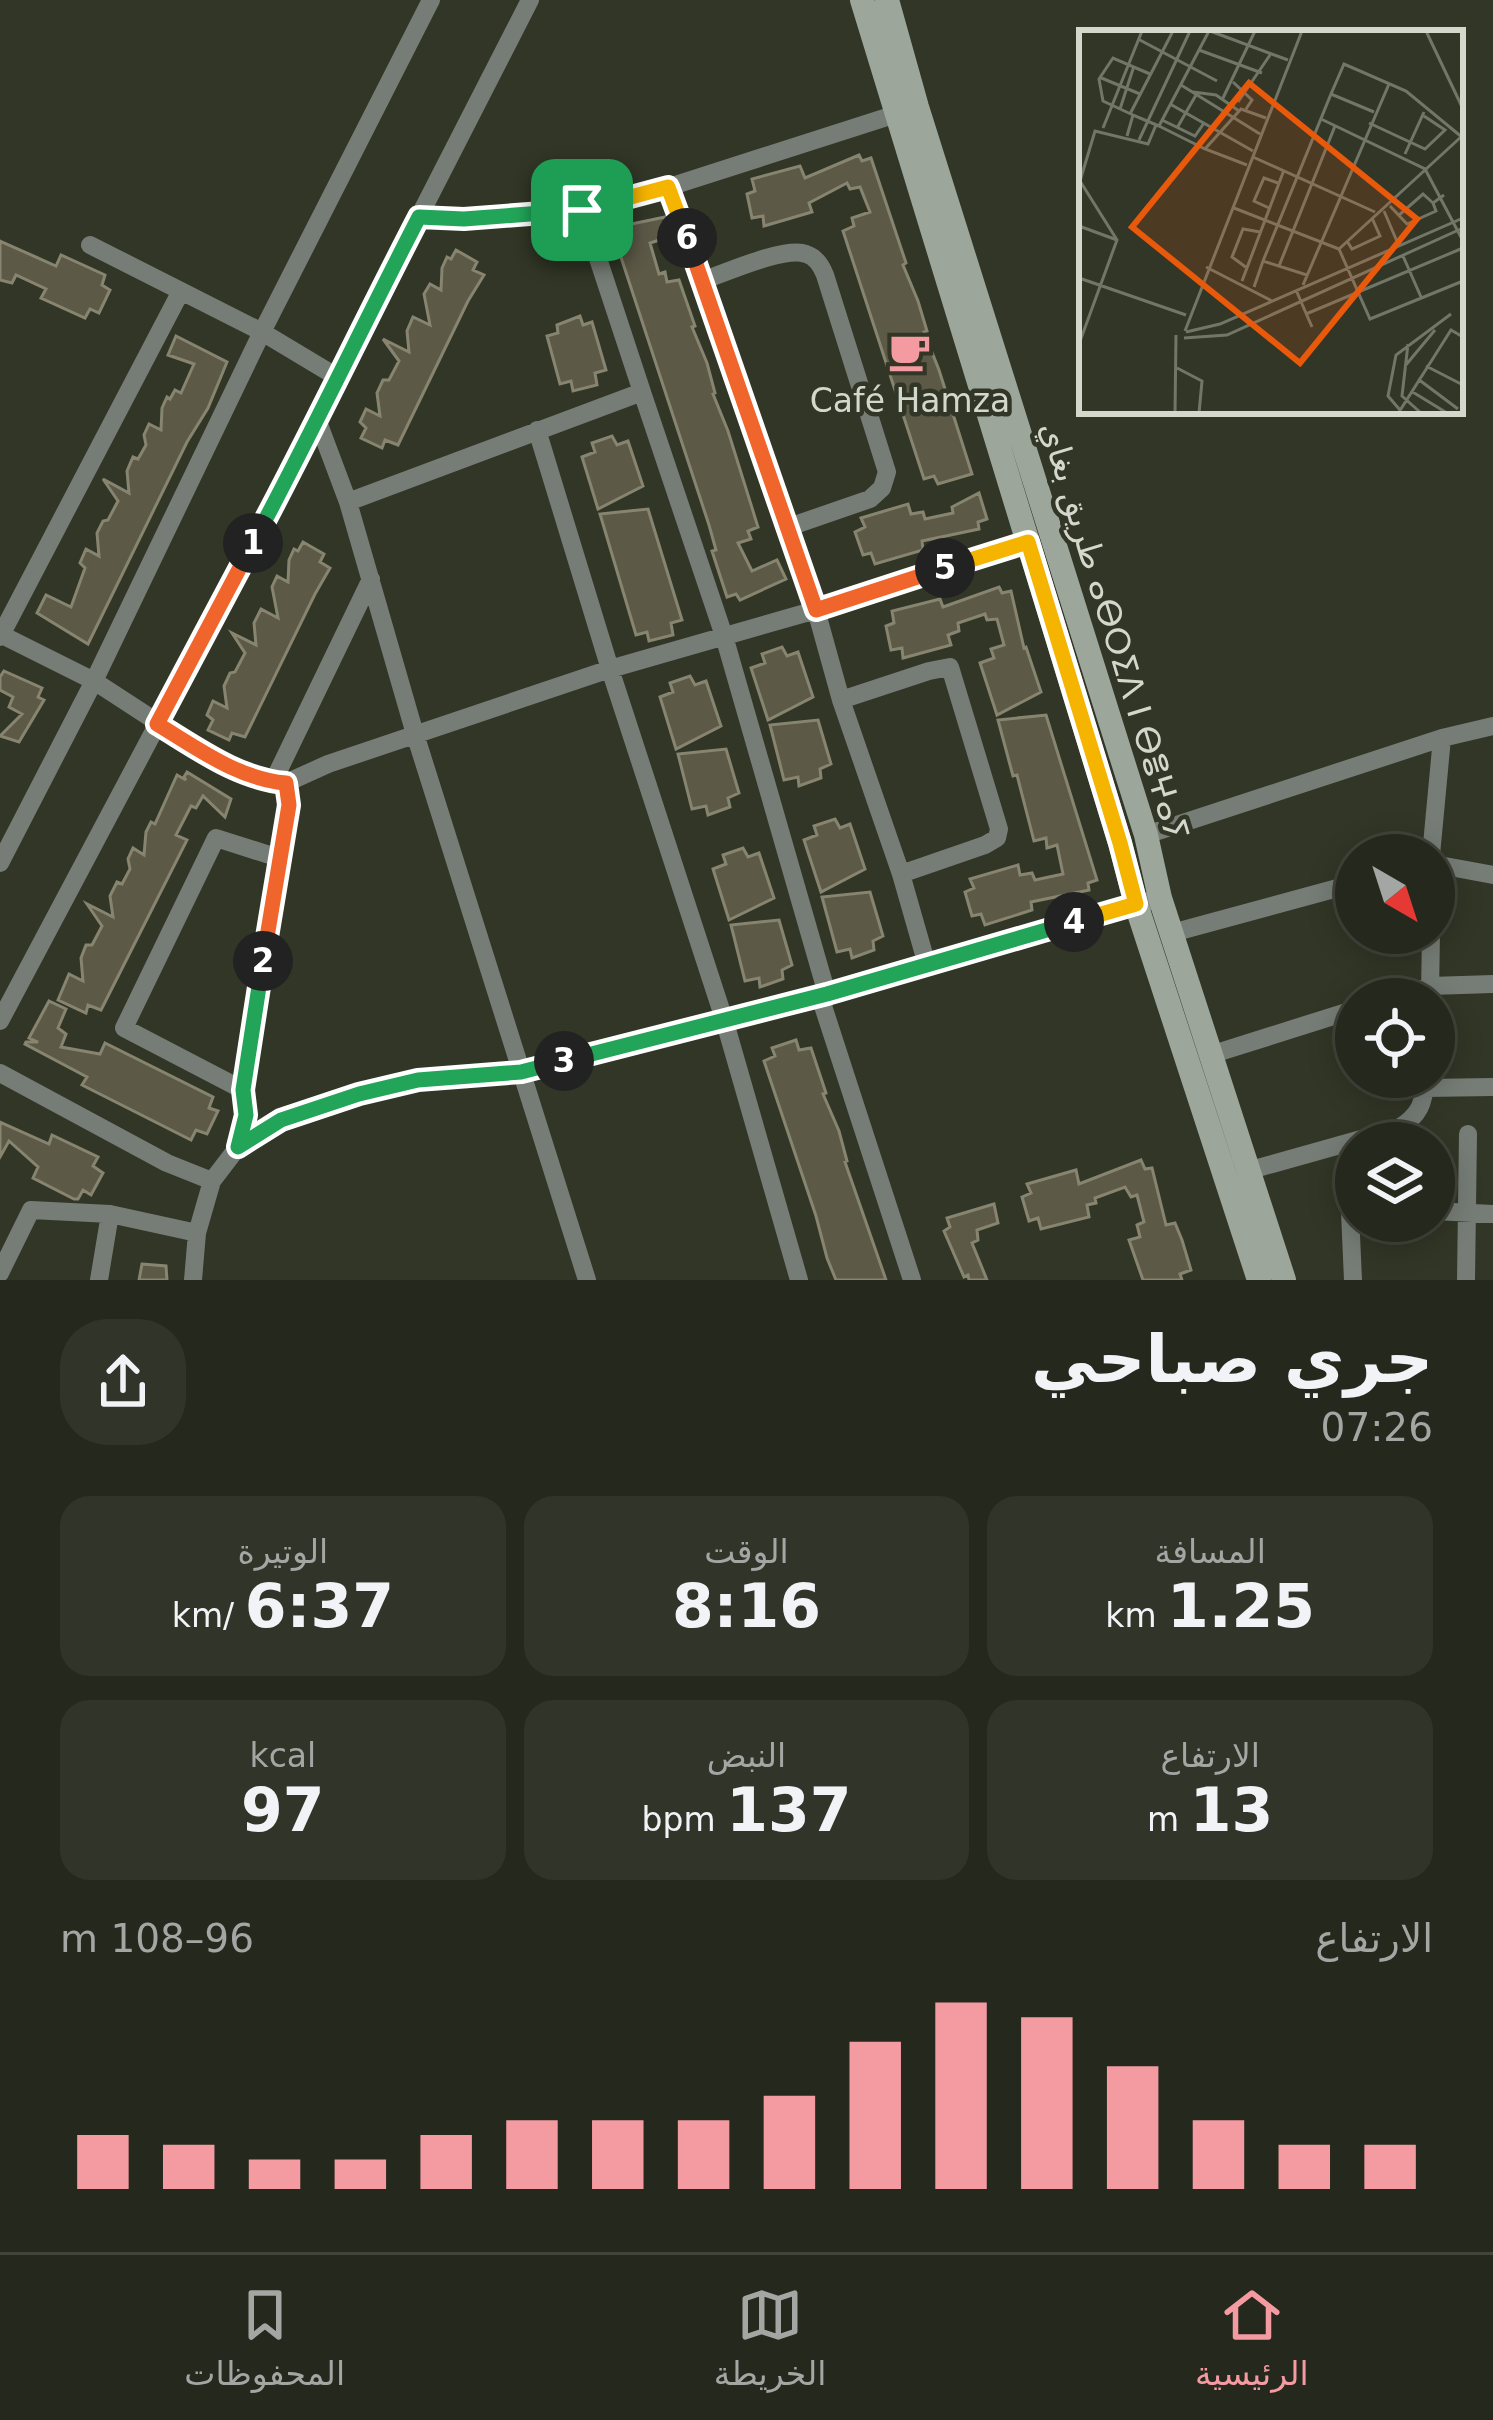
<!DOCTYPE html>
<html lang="ar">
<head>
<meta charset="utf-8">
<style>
	body { margin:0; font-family:"DejaVu Sans","Noto Naskh Arabic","Noto Sans Tifinagh",sans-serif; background:#313429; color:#f1f3f6; direction:rtl; height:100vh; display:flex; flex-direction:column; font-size:45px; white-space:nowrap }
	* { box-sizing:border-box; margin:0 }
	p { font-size:39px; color:#a3a6a3 }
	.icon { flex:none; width:66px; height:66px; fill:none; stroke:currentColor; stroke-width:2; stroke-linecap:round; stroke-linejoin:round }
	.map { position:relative; height:1280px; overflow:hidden; direction:ltr }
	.panel { display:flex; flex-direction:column; background:#25281c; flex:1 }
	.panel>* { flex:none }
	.needle { width:78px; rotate:141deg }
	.tools { position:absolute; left:1335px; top:834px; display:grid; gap:24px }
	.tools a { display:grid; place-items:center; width:120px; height:120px; border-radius:50%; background:#25281c; box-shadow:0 6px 30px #0003,0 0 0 3px #42443b; font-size:60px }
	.pin { position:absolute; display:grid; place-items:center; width:102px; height:102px; color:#fff; margin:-51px; border-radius:24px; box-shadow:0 6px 18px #0006 }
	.km { position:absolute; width:60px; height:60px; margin:-30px; border-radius:50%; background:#222; color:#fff; font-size:33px; line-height:60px; text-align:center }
	.round { display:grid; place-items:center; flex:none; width:126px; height:126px; border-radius:48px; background:#313429 }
	.summary { display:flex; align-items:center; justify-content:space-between; height:204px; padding:0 60px }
	h1 { font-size:66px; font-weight:700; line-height:90px }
	.figures { display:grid; grid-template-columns:repeat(3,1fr); gap:18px; height:204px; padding:12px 60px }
	.figures div { display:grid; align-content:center; border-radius:30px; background:#313429; text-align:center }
	.figures b { font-size:60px; font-weight:700 }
	.figures small { font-size:33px; font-weight:400 }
	.figures p { font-size:33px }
	.chart { height:336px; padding:24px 60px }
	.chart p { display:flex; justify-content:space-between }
	.chart svg { width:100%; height:216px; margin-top:12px; stroke:#f49aa1; stroke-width:6 }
	.dock { display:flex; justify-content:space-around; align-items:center; height:168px; border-top:3px solid #42443b; background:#25281c; font-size:33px; color:#a3a6a3 }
	.dock a { display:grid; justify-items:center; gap:6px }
	.dock .current { color:#f49aa1 }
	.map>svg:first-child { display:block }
	.building { fill:#5c5947; stroke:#878470; stroke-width:3 }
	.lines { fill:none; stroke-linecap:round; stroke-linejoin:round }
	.minor { stroke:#767d76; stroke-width:18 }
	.secondary { stroke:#9ca69b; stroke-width:24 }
	.split-1-casing { stroke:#fff; stroke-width:24 }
	.split-2-casing { stroke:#fff; stroke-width:24 }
	.split-3-casing { stroke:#fff; stroke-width:24 }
	.split-4-casing { stroke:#fff; stroke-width:24 }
	.split-5-casing { stroke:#fff; stroke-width:24 }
	.split-6-casing { stroke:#fff; stroke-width:24 }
	.split-7-casing { stroke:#fff; stroke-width:24 }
	.split-1 { stroke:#22a559; stroke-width:15 }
	.split-2 { stroke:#f0652b; stroke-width:15 }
	.split-3 { stroke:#22a559; stroke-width:15 }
	.split-4 { stroke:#22a559; stroke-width:15 }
	.split-5 { stroke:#f5b400; stroke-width:15 }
	.split-6 { stroke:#f0652b; stroke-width:15 }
	.split-7 { stroke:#f5b400; stroke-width:15 }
	.labels { text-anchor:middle; stroke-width:9; stroke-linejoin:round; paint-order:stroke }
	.poi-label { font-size:33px; fill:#d3d7cc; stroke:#313626 }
	.street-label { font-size:33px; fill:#d3d7cc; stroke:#313626 }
	.inset-road { fill:none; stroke:#727668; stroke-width:3 }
	.view { fill:#e8590c; fill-opacity:0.15; stroke:#e8590c; stroke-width:6 }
	.inset-edge { fill:none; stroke:#d3d7cc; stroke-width:6 }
</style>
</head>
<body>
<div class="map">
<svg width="1493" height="1280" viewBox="0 0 1493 1280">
	<rect width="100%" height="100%" fill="#313626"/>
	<path class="building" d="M859,155L862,161L871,158L906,263L903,265L918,301L927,331L924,332L939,370L972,474L938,484L934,476L924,479L843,231L854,226L852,218L870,212L860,187L850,189L847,183L809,203L812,212L764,226L763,216L752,218L747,194L755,191L752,179L800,166L805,178Z
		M665,217L672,236L650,243L659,274L665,272L667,282L679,280L695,326L692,327L707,363L715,393L713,394L728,431L758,527L748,531L751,539L738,543L752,571L777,560L786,579L740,600L736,594L727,597L712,551L716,550L709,525L614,236L623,233L622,226Z
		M0,241L56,266L61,255L105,275L102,285L110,290L99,313L90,309L85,318L41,298L46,289L16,275L12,283L0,280Z
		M456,250L477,262L473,270L484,275L468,301L398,445L385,440L382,448L361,438L366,428L360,422L366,409L380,416L377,393L383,380H389L399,361L383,339L409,352L407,331L413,317L430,325L424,294L430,284L441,290L442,268L447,257L451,259Z
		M580,316L583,325L592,322L606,370L595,373L597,385L573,391L571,381L560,384L547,336L558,333L557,325Z
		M176,336L227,362L208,408L187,442L88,644L37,613L46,595L71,607L85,568L80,563L86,549L99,556L97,533L103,521L108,520L118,501L103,479L129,493L127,471L133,457L138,459L146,445L144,435L149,424L161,430L162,408L167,397L170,399L175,390L181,393L194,364L168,355Z
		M612,436L617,445L628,441L643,486L598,509L582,457L595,452L592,443Z
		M979,493L987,519L978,522L979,529L922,541L923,550L875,564L871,553L863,555L855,532L865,527L861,518L908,504L911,514L923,512L925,519L953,513L952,507Z
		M648,509L682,620L671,623L673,635L649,641L647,632L636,635L600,514Z
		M303,542L324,554L320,562L330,568L315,594L245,737L232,733L229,740L208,730L213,720L207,715L213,701L227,708L224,686L230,673L235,672L245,653L232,633L256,645L254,623L261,609L278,618L272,587L277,576L288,582L289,560L294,549L298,551Z
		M999,587L1002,593L1011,591L1024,648L1026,647L1041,692L997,715L980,663L994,658L991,649L1004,645L997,619L987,620L985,614L958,623L959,631L948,635L951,645L903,658L902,648L891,650L886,626L894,623L892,611L940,599L943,607Z
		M782,647L787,656L798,652L813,697L768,720L751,668L765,663L762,654Z
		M4,671L42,688L38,697L44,700L19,742L0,736L22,714L9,707L13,697L0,690V677Z
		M690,676L695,685L706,681L721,726L676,749L660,697L673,692L670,683Z
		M1046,715L1097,880L1088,883L1089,890L1031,902L1032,910L985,925L981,914L972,916L965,892L974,888L970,879L1018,865L1020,875L1032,873L1035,880L1063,874L1057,845L1047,848L1046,838L1034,841L1017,775L1013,776L998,720Z
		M818,720L831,764L820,769L821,778L799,786L798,777L784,780L770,725Z
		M726,749L739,793L728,798L730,807L708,815L706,806L692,809L678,754Z
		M187,772L231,799L225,817L203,796L196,808L191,806L176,835L187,840L101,1010L88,1005L86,1013L58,1000L69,974L83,981L81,958L86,945H92L102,926L87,904L113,917L110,896L117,882L122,884L130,869L128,859L133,848L144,855L146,832L151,822L155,824L177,775L186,780L184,777Z
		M835,819L840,828L850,824L865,869L821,892L804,840L817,835L814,826Z
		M743,848L748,857L759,853L774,898L729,920L713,869L726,864L723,855Z
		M870,892L883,936L873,941L874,950L852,958L850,949L837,952L822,897Z
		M779,920L792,965L782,970L783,979L760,987L759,978L745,981L731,925Z
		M49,1001L66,1009L58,1028L66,1034L61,1047L100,1054L105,1043L213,1097L209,1108L218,1111L207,1134L196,1130L191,1140L82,1085L87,1077L25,1044L26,1042H38L29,1038Z
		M796,1040L799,1050L811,1048L826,1093L823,1094L839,1131L847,1161L845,1162L886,1280H836L827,1258L816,1216L764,1061L775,1056L772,1048Z
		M0,1122L49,1144L52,1135L98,1157L93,1166L103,1173L91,1195L83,1190L78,1199H74L33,1178L38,1167L9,1141L0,1157Z
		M1141,1160L1145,1169L1152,1168L1166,1225L1175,1223L1182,1240L1191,1270L1180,1274L1182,1280H1143L1129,1240L1140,1237L1137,1225L1144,1222L1137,1195L1131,1197L1125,1187L1095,1198L1096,1203L1087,1205L1089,1217L1041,1229L1038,1218L1029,1221L1022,1197L1031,1193L1027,1184L1076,1170L1079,1184Z
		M994,1204L998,1223L977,1230L978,1240L972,1243L987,1280H969L968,1275L964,1277L944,1231L950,1227L947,1218Z
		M142,1264L166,1266L167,1280H139Z"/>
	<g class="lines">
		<path class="minor" d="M669,187L816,610L841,700L901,874L927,965
			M420,216L464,219L582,210L669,187L909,110
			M90,245L262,332L337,377
			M702,281C725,273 785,246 806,254C816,257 821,265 825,275L887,472L882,488L870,499L786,528
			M642,392L724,636L827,994L823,1006L912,1280
			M318,422L348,502L415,734L587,1280
			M537,430L610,669L724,1019L799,1280
			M348,502L642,392L582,210
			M0,634L94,681L220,763L273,782L286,783L328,764L610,669L816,610L1029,542
			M0,637L181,291
			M841,700L929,671L950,667L999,829L997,838L985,845L901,874
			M1442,738L1493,726
			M273,782L371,579
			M1146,835L1442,738L1431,855
			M0,863L94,681L262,332L431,0
			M1434,864L1493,875
			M1172,933L1356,883
			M1430,994L1431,933
			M1388,999L1430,986L1493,984
			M0,1021L318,422L337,377L530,0
			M1210,1055L1356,1009
			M0,1073L167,1163L212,1181
			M1425,1088L1493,1087
			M243,1090L124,1028L216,838L279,858
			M1347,1144L1353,1280
			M238,1147L281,1121L359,1094L418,1080L521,1072L827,994L1160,898
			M1247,1171L1397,1129C1420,1116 1424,1103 1426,1077
			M1434,1211L1493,1214
			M0,1273L31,1210L110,1214L197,1233
			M99,1280L110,1214
			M193,1280L197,1233L212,1181L238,1147L246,1115L243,1090L289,804L286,783
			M1466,1280L1468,1134"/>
		<path class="secondary" d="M862,0L1120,843L1136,904L1259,1280
			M887,0L917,107L1146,835L1160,898L1284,1280"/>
	</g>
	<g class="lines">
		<defs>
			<path id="split-1" d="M253,543C311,435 363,325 419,217L464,219L582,210"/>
			<path id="split-2" d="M253,543L157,724C197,748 238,779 286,783L289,805L263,961"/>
			<path id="split-3" d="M263,961L243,1090L246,1115L238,1147L281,1120L359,1094L418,1080L521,1072L564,1061"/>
			<path id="split-4" d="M564,1061L827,994L1074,922"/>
			<path id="split-5" d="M945,568L1028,542L1120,843L1136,904L1074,922"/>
			<path id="split-6" d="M687,238L816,610L945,568"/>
			<path id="split-7" d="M582,210L668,187L687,238"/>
		</defs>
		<use href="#split-1" class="split-1-casing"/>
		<use href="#split-2" class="split-2-casing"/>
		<use href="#split-3" class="split-3-casing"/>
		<use href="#split-4" class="split-4-casing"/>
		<use href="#split-5" class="split-5-casing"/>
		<use href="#split-6" class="split-6-casing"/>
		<use href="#split-7" class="split-7-casing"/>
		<use href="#split-1" class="split-1"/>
		<use href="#split-2" class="split-2"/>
		<use href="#split-3" class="split-3"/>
		<use href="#split-4" class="split-4"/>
		<use href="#split-5" class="split-5"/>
		<use href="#split-6" class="split-6"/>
		<use href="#split-7" class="split-7"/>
	</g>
	<defs>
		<symbol id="cafe-bare" viewBox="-9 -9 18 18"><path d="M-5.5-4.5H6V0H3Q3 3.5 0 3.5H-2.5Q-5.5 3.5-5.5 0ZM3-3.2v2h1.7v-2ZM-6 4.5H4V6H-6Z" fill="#f49aa1" stroke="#313626" stroke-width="2.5" paint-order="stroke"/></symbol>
	</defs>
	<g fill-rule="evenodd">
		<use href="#cafe-bare" x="880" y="322" width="59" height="59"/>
	</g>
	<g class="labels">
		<g class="poi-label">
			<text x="910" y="412">Café Hamza</text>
		</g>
		<g class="street-label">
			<text transform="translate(1115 631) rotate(73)" y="12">طريق بغاي ⴰⴱⵔⵉⴷ ⵏ ⴱⴻⵖⴰⵢ</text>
		</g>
	</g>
	<g transform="translate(1079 30)">
		<rect width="384" height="384" fill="#313626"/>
		<path class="inset-road" d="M131,1L209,30M347,1L384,79M59,9L138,51M120,20L183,43M20,47L61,64M154,52L173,70L167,79M102,55L181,104M114,62L137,65L160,81M252,64L265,34L327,61L384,108M144,68L176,1M159,72L191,25M91,74L174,121M41,79L55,36M51,84L94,1M54,85L24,71L20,49L34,28L71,44M242,89L346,139L384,211M83,90L116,106L125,93M290,93L346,119L366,100L345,86M80,96L126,119M24,98L63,1M98,98L117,65M48,106L54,85L80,96L130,1M60,110L111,1M326,124L345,82M174,127L296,182M168,135L126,119L162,79L187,88M311,176L328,194L357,181L354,173L365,165M155,178L260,219L291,289L384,251M190,178L175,171L185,148L199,153M305,181L320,216M319,186L344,164L354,173M0,196L38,210M268,211L273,219L301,206L293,188M260,219L383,106M324,226L342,267M184,231L252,64L295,82M200,236L256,96M127,237L193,271M168,238L153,227L164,199L181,202M0,248L107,285M163,251L205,140M224,255L310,54M175,257L184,231L228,245M217,260L233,297M227,284L384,218M106,301L223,1M107,302L141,294L384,188M105,308L148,305L384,198M0,314L38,210L1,151L16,101L69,114L77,95M329,314L323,366L342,383M326,336L356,300M347,336L384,355M98,338L123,351L120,383M339,349L379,379M332,361L368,383M321,380L309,366L317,325L372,284M320,382L372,300L384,307M96,383L97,305"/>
		<path class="view" d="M170,53L338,189L221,333L53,197Z"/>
		<rect width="384" height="384" class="inset-edge"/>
	</g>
</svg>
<div class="tools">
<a><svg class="needle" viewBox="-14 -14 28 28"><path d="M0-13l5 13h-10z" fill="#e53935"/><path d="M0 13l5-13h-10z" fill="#a3a6a3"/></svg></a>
<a><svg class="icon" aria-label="locate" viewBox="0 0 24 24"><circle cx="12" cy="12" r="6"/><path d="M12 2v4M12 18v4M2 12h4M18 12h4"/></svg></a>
<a><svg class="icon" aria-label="layers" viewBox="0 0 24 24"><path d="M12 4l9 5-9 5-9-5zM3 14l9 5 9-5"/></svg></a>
</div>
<div class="pin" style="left:582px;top:210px;background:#1e9e55"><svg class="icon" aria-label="arrive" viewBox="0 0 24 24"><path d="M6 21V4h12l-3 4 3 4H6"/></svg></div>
<b class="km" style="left:253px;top:543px">1</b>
<b class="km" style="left:263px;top:961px">2</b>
<b class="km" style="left:564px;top:1061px">3</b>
<b class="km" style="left:1074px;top:922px">4</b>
<b class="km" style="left:945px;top:568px">5</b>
<b class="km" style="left:687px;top:238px">6</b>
</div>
<section class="panel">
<div class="summary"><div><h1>جري صباحي</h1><p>07:26</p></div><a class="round"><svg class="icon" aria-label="share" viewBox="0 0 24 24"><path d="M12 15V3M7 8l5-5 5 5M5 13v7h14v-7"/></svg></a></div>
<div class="figures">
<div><p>المسافة</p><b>1.25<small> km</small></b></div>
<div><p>الوقت</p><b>8:16</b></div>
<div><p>الوتيرة</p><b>6:37<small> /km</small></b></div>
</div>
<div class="figures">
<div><p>الارتفاع</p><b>13<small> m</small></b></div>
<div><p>النبض</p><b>137<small> bpm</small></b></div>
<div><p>kcal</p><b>97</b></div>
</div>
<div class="chart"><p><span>الارتفاع</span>96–108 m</p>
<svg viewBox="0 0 160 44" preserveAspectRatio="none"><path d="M5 44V33M15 44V35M25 44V38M35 44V38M45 44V33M55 44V30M65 44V30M75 44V30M85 44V25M95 44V14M105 44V6M115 44V9M125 44V19M135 44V30M145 44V35M155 44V35"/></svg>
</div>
</section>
<nav class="dock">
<a class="current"><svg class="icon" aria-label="home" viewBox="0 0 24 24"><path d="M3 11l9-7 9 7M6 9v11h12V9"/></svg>الرئيسية</a>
<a><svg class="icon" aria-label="map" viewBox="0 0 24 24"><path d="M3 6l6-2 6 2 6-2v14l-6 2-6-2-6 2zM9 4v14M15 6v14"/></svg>الخريطة</a>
<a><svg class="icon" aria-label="saved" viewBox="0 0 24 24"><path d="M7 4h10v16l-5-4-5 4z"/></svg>المحفوظات</a>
</nav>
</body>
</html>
